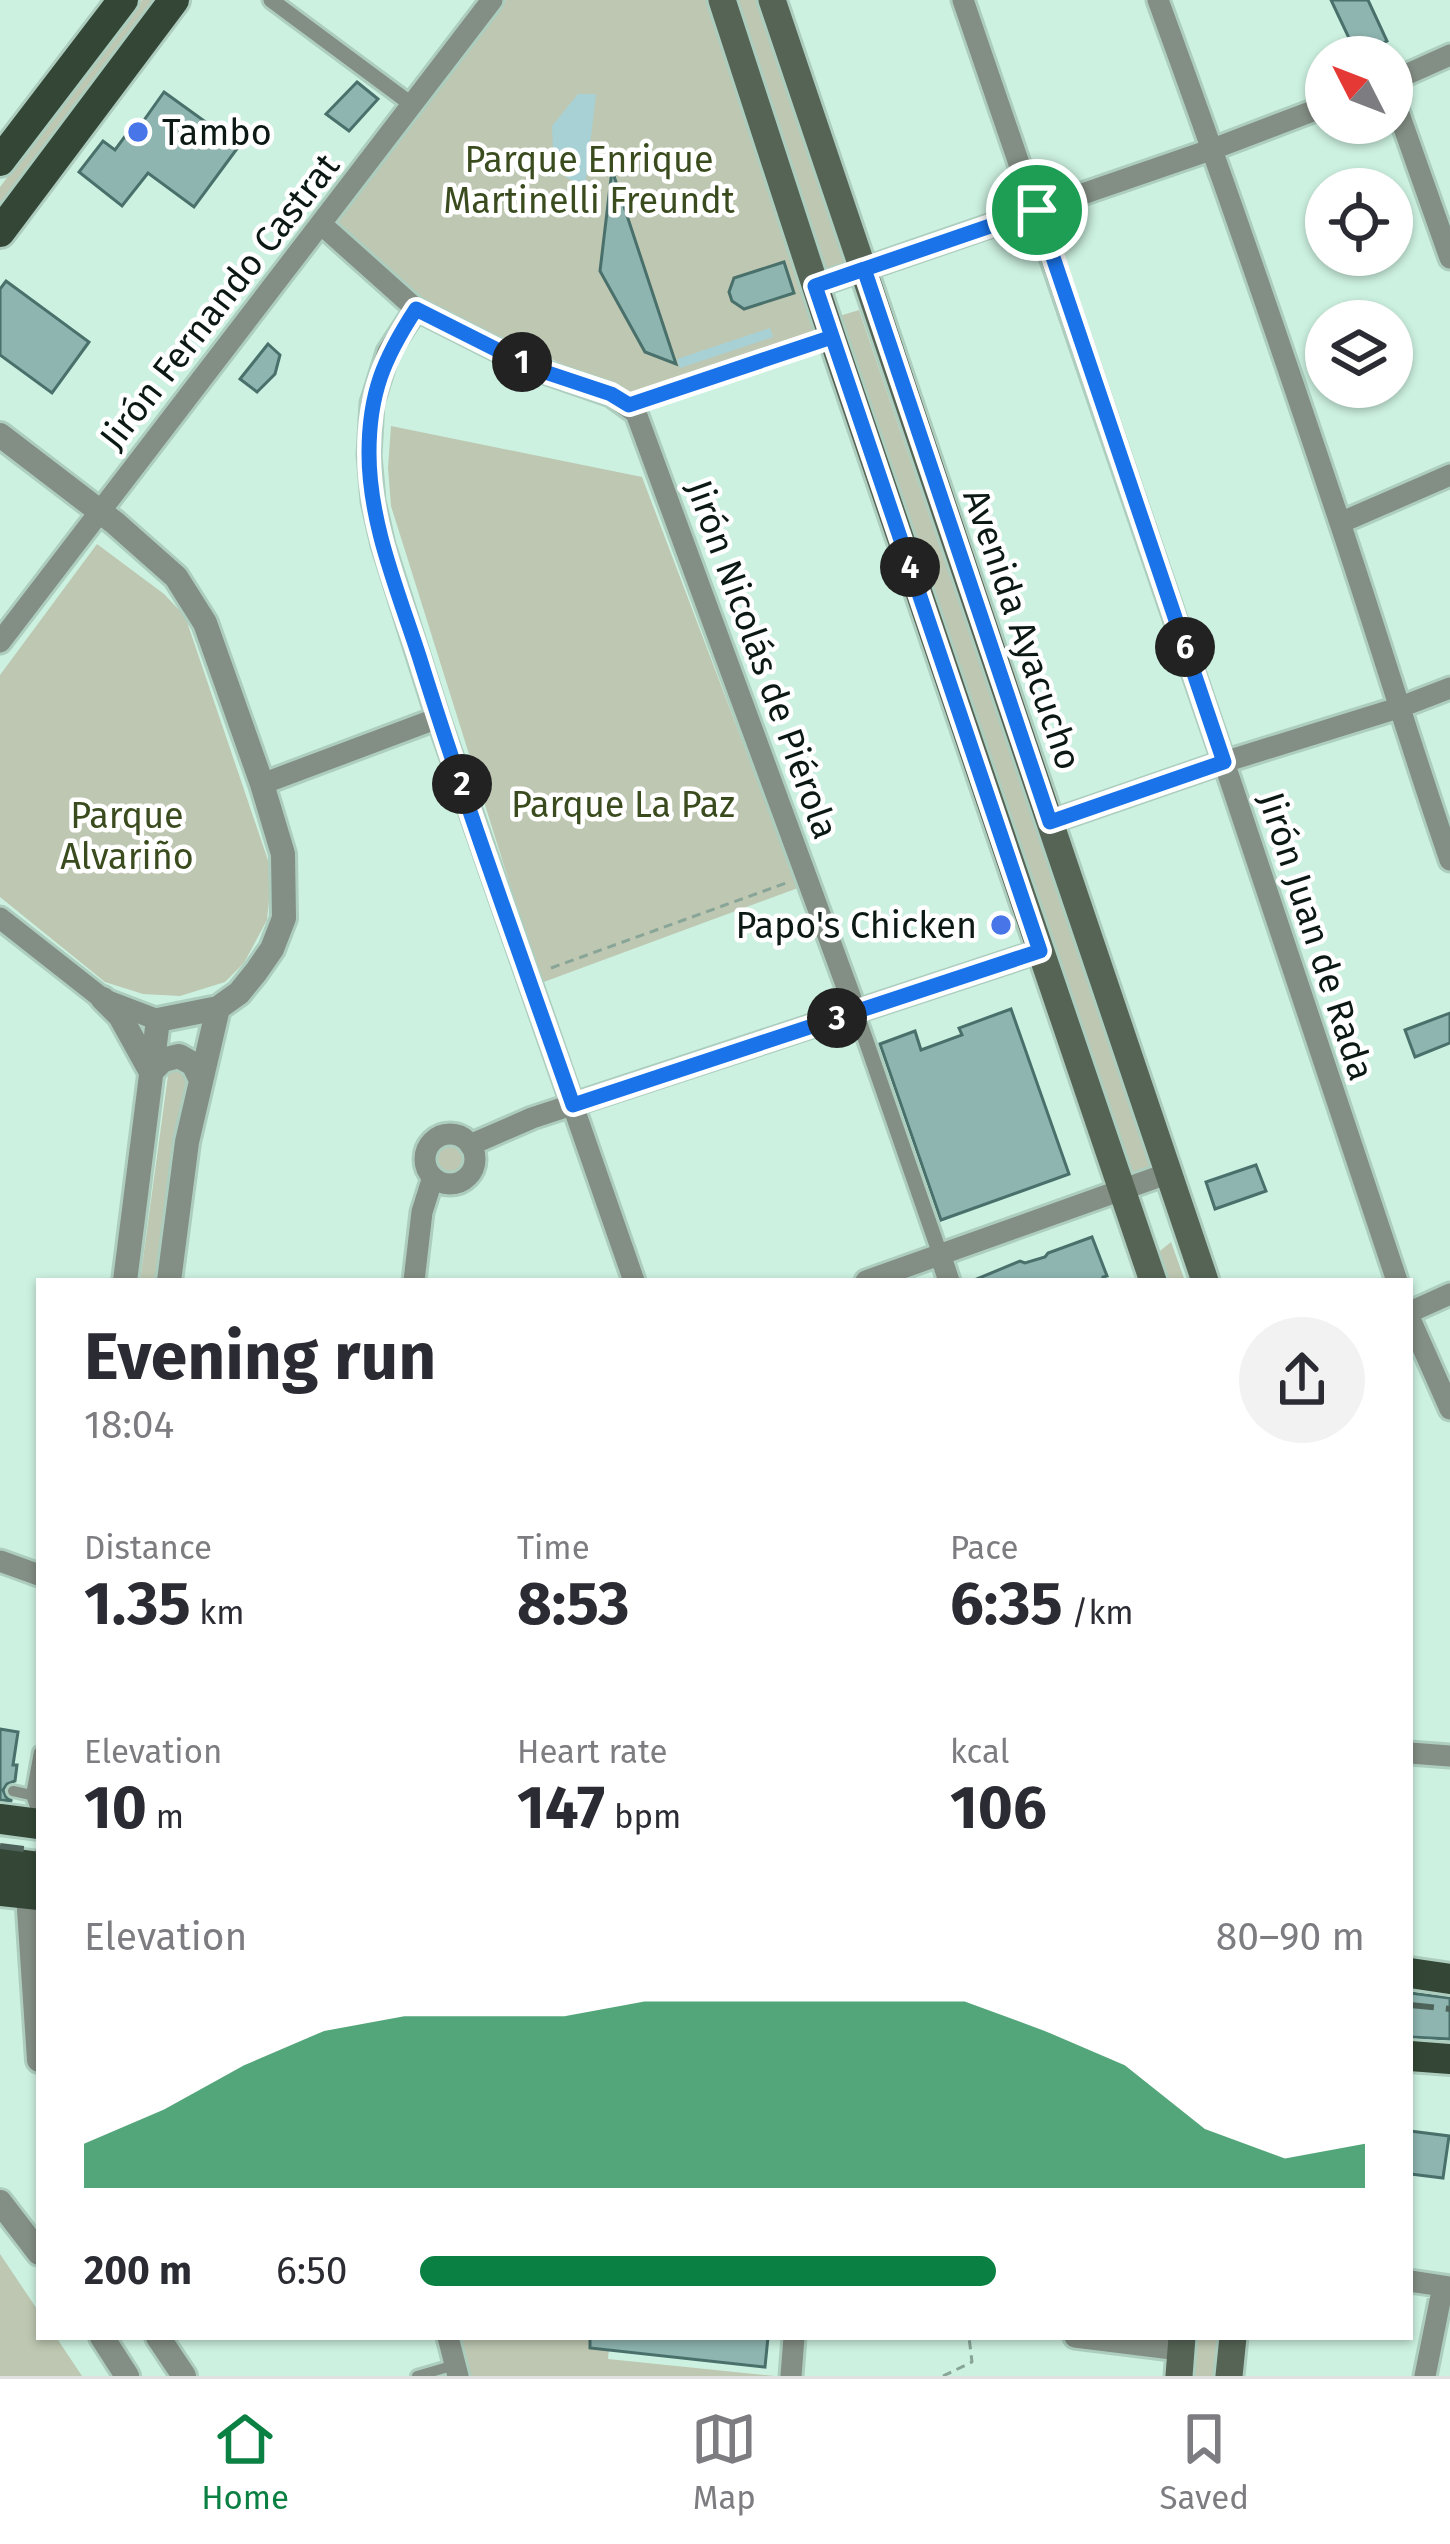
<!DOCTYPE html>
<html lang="en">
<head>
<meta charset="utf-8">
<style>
	body { margin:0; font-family:"Fira Sans",sans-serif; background:#f2f2f3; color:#2b2b33; height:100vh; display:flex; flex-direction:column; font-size:45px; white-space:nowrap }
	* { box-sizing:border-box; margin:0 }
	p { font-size:39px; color:#7c7c81 }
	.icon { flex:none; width:66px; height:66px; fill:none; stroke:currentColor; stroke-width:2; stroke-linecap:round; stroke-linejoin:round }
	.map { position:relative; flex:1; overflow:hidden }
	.side { position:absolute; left:36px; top:1278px; width:1377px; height:1062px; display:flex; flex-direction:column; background:#fff; border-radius:0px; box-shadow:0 3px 9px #0004 }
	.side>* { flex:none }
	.needle { width:78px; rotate:312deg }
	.fabs { position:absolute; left:1305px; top:36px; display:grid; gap:24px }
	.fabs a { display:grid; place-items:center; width:108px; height:108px; border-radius:50%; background:#fff; box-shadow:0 3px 9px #0004; font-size:60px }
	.pin { position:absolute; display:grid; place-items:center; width:102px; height:102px; color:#fff; margin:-51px; border:6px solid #fff; border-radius:50%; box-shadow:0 3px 12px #0007 }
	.km { position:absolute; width:60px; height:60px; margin:-30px; border-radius:50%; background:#222; color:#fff; font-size:33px; line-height:60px; text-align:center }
	.round { display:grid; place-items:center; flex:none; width:126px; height:126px; border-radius:63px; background:#f2f2f3 }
	.head { display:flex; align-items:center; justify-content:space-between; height:204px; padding:0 48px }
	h1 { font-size:66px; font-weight:700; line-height:90px }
	.metrics { display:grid; grid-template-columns:repeat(3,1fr); gap:18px; height:204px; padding:12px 48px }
	.metrics div { display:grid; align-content:center }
	.metrics b { font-size:60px; font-weight:700 }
	.metrics small { font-size:33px; font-weight:400 }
	.metrics p { font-size:33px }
	.chart { height:336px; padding:24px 48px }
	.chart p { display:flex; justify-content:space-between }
	.chart svg { width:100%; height:216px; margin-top:12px; fill:#0b8043; opacity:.7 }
	ul { padding:0 48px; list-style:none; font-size:39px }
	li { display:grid; grid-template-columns:192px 144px 1fr; align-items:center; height:90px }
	li i { height:30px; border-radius:15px; background:#0b8043 }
	.tab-bar { display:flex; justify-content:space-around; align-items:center; height:168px; border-top:3px solid #e1e1e2; background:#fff; font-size:33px; color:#7c7c81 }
	.tab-bar a { display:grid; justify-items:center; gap:6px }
	.tab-bar .current { color:#0b8043 }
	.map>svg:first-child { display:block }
	.green { fill:#bdc7b1 }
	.water { fill:#a8d1d6 }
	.building { fill:#8eb5b0; stroke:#49706b; stroke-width:3 }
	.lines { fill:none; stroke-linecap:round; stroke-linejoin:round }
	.service-casing { stroke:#adcebf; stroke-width:16 }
	.pedestrian-casing { stroke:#adcebf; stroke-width:21 }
	.minor-casing { stroke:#adcebf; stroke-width:27 }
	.tertiary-casing { stroke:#adcebf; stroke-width:30 }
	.secondary-casing { stroke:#adcebf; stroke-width:33 }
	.primary-casing { stroke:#adcebf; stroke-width:36 }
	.path { stroke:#88a598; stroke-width:3; stroke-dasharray:9 6; stroke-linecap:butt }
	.service { stroke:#838e84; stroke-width:10 }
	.pedestrian { stroke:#838e84; stroke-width:15 }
	.minor { stroke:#838e84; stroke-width:21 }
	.tertiary { stroke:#838e84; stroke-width:24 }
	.secondary { stroke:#556455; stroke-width:27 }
	.primary { stroke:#344736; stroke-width:30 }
	.rail { stroke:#4e635a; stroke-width:6; stroke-dasharray:24 12; stroke-linecap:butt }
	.route-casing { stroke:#fff; stroke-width:24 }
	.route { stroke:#1a73e8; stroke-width:15 }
	.poi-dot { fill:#4876e8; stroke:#fff; stroke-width:4.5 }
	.labels { text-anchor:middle; stroke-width:9; stroke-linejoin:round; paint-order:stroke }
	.poi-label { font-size:36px; fill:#0b1813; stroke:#fff; text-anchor:start }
	.park-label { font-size:36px; fill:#3a4c1e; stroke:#fff }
	.street-label { font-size:36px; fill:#0b1813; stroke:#fff }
</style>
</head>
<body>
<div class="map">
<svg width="1450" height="2376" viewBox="0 0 1450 2376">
	<rect width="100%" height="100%" fill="#ccf1e0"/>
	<path class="green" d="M142,0H167L0,222V187Z
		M506,0H715L830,349L648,405L522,345L423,305L333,223Z
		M722,0H772L864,270L815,286Z
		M859,310L1153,1171L1129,1179L836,317Z
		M391,426L642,477L798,888L541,983L391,506L388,468Z
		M97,544L164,594L185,616L272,872L267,920L244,963L225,982L180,996L143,994L105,982L0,897V675Z
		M177,1064L194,1080L164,1281H140L169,1068Z
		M434 1160a16 16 0 1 1 32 0a16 16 0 1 1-32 0Z
		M1171,1242L1185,1281H1164L1155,1255Z
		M0,2254L39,2312V2337H56L82,2376H0Z
		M461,2337H610L608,2359L775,2376H467Z
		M1191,2337H1223L1219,2376H1188Z"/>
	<path class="water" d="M578,94H596L585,188L554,170L552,126Z
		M770,328L773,337L680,368L677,359Z"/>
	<path class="building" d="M1331,0H1368L1387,41L1357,55Z
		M357,82L378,99L349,131L326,114Z
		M164,92L239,146L194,207L148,173L122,206L79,172L103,141L115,150L137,120L142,123Z
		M612,170L676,364L645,352L600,271Z
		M784,262L794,293L744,309L732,301L729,292L734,278Z
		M6,281L89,342L52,393L0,355V289Z
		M268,344L280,355L275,374L257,392L240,379Z
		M1011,1009L1069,1174L941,1220L880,1044L915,1031L921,1050L962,1035L959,1028Z
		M1450,1013V1043L1415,1057L1405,1030Z
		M1256,1165L1266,1191L1215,1209L1206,1182Z
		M1092,1237L1107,1276L1103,1277L1104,1281H972L1020,1261L1025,1263L1045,1257L1048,1253Z
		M0,1729L18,1732L13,1765H17L15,1781L7,1784L3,1790L6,1797L12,1801L0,1800Z
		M1410,1993L1450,1998V2039L1410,2037Z
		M1410,2131L1449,2136L1443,2178L1410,2174Z
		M590,2337H768L765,2367L590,2348Z"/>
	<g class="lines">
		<defs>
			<path id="service" d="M39,1752L31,1795L39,1796
				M13,1791L31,1795L39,1819
				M417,2376L455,2365"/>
			<path id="pedestrian" d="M271,0L411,104
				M629,405L832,337
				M856,1012L940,1254"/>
			<path id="minor" d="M963,0L1224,762L1397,1281
				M1158,0C1221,172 1281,346 1339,520C1377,633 1411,747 1450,860
				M1392,81L1450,55
				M1392,94L1450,258
				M321,224L416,309L533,368L611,395L636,413L856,1012
				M815,286L1213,149L1326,106
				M416,309L388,352L372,403L369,455L373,501L383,545L438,718L634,1281
				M1340,523L1450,475
				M0,642L492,0
				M262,784L438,718
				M1050,822L1224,762L1398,708L1450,688
				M0,918L103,999L158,1020
				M425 1159a25 25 0 1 1 50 0a25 25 0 1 1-50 0Z
				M470,1145L532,1118L1040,951
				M940,1254L949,1281
				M414,1281L422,1212L433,1177
				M866,1281L1169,1173
				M1410,1312L1450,1294
				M1410,1319L1450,1409
				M0,1561L39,1575
				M1410,1753L1450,1756
				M1410,2281L1450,2287
				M448,2337L458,2376
				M1075,2337L1180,2350
				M791,2376L794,2337
				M1425,2376L1443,2286"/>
			<path id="tertiary" d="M0,435L115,523L176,577L205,623L262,784L283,854L284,918L272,949L256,972L239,993L218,1008L158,1020L125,1281
				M103,999L120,1016L151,1072L163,1060L179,1056L193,1064L201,1080
				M169,1281L187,1142L218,1008
				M28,1894L39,2060
				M0,2202L39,2253
				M102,2337L127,2376
				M158,2337L184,2376"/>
			<path id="secondary" d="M722,0L832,337L1153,1281
				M772,0L1205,1281
				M1179,2376L1182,2337
				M1229,2376L1233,2337"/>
			<path id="primary" d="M0,161L123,0
				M0,232L174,0
				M0,1819L39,1824
				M0,1862L39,1867
				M0,1891L39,1895
				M1410,1973L1450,1979
				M1410,2056L1450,2059"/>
		</defs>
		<use href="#service" class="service-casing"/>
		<use href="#pedestrian" class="pedestrian-casing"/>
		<use href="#minor" class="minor-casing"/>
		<use href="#tertiary" class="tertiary-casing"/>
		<use href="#secondary" class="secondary-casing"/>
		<use href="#primary" class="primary-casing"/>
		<path class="path" d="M551,968L786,883
			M943,2376L972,2362L969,2337"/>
		<use href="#service" class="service"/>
		<use href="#pedestrian" class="pedestrian"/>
		<use href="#minor" class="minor"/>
		<use href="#tertiary" class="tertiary"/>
		<use href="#secondary" class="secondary"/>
		<use href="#primary" class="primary"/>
		<path class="rail" d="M0,1846L39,1851
			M1410,2005L1450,2009"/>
	</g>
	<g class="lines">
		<defs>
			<path id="route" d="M1037,210L815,286L832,337L629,405L611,394L533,368L416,309C384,358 369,393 369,453C369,523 398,591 419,656C466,807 521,956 573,1105L1040,951L815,286L864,269L1050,822L1224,762L1037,210"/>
		</defs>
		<use href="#route" class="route-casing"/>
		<use href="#route" class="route"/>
	</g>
	<g class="poi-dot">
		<circle cx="138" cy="132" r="12"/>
		<circle cx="1001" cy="925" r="12"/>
	</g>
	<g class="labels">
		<g class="poi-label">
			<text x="162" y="145">Tambo</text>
			<text x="977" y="938" text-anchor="end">Papo's Chicken</text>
		</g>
		<g class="park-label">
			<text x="589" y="172">Parque Enrique<tspan x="589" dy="41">Martinelli Freundt</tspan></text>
			<text x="623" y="817">Parque La Paz</text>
			<text x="127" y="828">Parque<tspan x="127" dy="41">Alvariño</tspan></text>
		</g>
		<g class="street-label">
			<text transform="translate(219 301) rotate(-52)" y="13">Jirón Fernando Castrat</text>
			<text transform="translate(1023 629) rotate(71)" y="13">Avenida Ayacucho</text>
			<text transform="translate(763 659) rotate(70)" y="13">Jirón Nicolás de Piérola</text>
			<text transform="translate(1317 936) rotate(72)" y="13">Jirón Juan de Rada</text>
		</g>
	</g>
</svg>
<div class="fabs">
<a><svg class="needle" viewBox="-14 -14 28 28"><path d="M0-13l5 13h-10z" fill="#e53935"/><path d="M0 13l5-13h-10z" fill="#7c7c81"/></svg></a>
<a><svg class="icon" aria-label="locate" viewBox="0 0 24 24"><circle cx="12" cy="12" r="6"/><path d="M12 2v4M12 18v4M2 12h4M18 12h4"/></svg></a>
<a><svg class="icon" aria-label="layers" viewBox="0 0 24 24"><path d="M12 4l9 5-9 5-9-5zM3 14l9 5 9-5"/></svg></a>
</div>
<div class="pin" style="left:1037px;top:210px;background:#1e9e55"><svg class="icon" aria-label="arrive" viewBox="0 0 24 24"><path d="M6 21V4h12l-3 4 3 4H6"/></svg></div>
<b class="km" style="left:522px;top:362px">1</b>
<b class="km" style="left:462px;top:784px">2</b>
<b class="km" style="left:837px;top:1018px">3</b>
<b class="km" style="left:910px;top:567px">4</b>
<b class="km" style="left:1185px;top:647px">6</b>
<section class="side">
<div class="head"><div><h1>Evening run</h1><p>18:04</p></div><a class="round"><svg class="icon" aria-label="share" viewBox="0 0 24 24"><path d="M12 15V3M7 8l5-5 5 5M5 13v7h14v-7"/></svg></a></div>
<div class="metrics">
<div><p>Distance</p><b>1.35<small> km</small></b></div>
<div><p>Time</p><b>8:53</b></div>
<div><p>Pace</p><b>6:35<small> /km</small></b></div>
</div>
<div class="metrics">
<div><p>Elevation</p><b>10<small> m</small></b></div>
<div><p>Heart rate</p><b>147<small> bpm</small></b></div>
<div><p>kcal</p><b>106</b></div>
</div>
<div class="chart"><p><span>Elevation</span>80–90 m</p>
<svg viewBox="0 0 160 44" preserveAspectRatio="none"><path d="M0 44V35L10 28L20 19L30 12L40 9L50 9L60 9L70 6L80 6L90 6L100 6L110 6L120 12L130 19L140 32L150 38L160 35V44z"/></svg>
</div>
<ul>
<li><b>200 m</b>6:50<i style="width:61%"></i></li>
</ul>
</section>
</div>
<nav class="tab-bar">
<a class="current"><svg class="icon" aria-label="home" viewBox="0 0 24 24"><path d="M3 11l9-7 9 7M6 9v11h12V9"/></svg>Home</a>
<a><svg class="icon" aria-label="map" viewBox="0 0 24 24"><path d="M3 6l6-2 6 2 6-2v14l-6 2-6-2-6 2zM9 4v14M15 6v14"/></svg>Map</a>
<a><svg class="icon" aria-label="saved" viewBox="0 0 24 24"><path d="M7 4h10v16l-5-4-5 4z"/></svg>Saved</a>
</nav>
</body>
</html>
